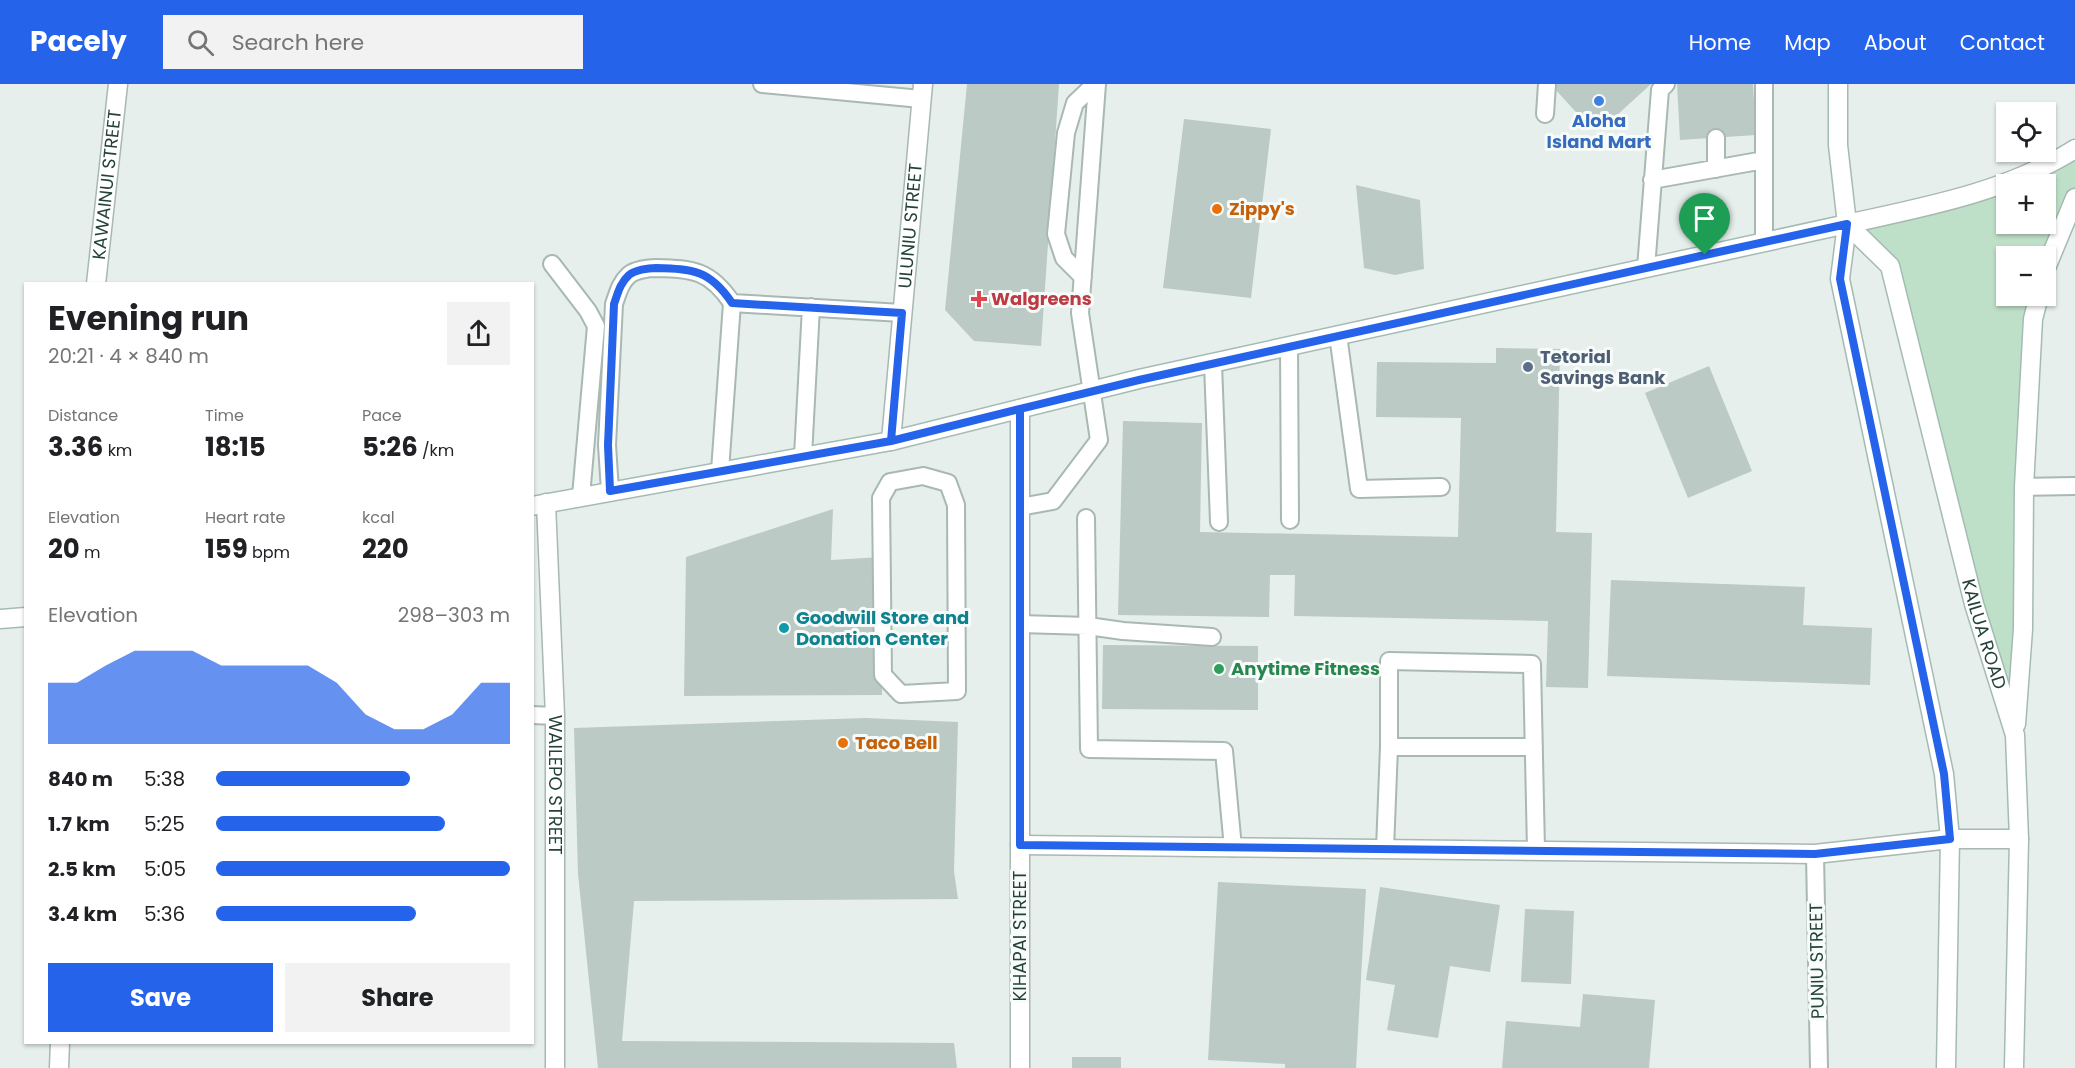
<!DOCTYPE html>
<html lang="en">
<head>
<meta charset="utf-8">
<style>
	body { margin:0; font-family:Poppins,sans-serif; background:#f2f2f2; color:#202124; height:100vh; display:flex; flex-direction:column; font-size:22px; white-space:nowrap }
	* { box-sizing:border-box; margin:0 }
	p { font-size:20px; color:#757577 }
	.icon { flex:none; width:33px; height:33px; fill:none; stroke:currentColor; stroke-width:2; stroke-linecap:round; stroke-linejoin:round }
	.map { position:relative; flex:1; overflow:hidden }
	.drawer { position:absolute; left:24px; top:198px; width:510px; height:762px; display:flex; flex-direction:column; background:#fff; border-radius:0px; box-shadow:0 2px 4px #0004 }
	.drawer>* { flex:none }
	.fabs { position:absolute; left:1996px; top:18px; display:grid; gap:12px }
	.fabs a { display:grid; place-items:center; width:60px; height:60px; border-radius:0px; background:#fff; box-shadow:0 2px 4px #0004; font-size:30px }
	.pin { position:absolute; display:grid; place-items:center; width:51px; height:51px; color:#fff; margin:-62px -26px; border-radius:50% 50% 50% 0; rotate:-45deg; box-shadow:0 0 6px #0007 }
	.pin .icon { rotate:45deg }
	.round { display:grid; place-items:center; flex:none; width:63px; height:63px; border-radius:0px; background:#f2f2f2 }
	.headline { display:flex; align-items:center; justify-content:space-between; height:102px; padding:0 24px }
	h1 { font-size:33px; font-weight:700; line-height:45px }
	.stats { display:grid; grid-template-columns:repeat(3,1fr); gap:9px; height:102px; padding:6px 24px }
	.stats div { display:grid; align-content:center }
	.stats b { font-size:26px; font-weight:700 }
	.stats small { font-size:16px; font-weight:400 }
	.stats p { font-size:16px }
	.chart { height:168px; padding:12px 24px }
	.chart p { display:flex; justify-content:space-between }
	.chart svg { width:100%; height:108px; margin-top:6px; fill:#2563eb; opacity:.7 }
	.primary-button { display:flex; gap:12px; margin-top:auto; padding:12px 24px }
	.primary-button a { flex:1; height:69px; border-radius:0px; background:#2563eb; color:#fff; font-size:24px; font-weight:700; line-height:69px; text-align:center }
	.primary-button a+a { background:#f2f2f2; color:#202124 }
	ul { padding:0 24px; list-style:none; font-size:20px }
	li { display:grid; grid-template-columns:96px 72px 1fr; align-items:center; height:45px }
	li i { height:15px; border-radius:8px; background:#2563eb }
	header { display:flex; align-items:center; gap:36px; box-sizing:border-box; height:84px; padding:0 30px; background:#2563eb; color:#fff }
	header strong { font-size:28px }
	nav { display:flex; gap:33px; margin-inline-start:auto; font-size:21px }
	.search { width:420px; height:54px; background:#f2f2f2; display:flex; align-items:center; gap:15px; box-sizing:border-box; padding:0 21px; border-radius:0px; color:#757577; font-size:22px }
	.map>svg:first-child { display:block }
	.green { fill:#bfe0c8; fill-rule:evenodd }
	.building { fill:#bbcac4 }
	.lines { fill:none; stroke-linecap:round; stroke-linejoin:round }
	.service-casing { stroke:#a8b8b2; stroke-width:20 }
	.minor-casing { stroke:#a8b8b2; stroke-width:21 }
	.tertiary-casing { stroke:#a8b8b2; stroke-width:21 }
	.secondary-casing { stroke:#a4bbb3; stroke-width:21 }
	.service { stroke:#fff; stroke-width:16 }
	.minor { stroke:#fff; stroke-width:18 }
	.tertiary { stroke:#fff; stroke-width:18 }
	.secondary { stroke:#fff; stroke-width:18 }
	.route-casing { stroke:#fff; stroke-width:12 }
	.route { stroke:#2563eb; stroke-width:8 }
	.shop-dot { fill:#3f7fe0; stroke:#f7fbf9; stroke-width:2 }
	.food-dot { fill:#e8710a; stroke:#f7fbf9; stroke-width:2 }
	.health-dot { fill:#e0444e; stroke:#f7fbf9; stroke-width:2 }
	.service-dot { fill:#5c6f8a; stroke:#f7fbf9; stroke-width:2 }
	.culture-dot { fill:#0f9aa8; stroke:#f7fbf9; stroke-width:2 }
	.leisure-dot { fill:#2e9e5b; stroke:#f7fbf9; stroke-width:2 }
	.labels { text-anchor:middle; stroke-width:6; stroke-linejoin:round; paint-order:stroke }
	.shop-label { font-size:18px; font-weight:bold; fill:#366cbe; stroke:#f7fbf9 }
	.street-label { font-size:18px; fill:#24423a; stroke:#f7fbf9 }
	.food-label { font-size:18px; font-weight:bold; fill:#c56008; stroke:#f7fbf9; text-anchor:start }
	.health-label { font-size:18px; font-weight:bold; fill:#be3a42; stroke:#f7fbf9; text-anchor:start }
	.service-label { font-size:18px; font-weight:bold; fill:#4e5e75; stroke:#f7fbf9; text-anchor:start }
	.culture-label { font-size:18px; font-weight:bold; fill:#0d838f; stroke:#f7fbf9; text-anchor:start }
	.leisure-label { font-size:18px; font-weight:bold; fill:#27864d; stroke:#f7fbf9; text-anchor:start }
</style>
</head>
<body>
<header>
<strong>Pacely</strong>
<div class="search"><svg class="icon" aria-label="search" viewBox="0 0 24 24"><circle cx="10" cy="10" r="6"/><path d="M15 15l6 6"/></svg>Search here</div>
<nav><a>Home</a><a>Map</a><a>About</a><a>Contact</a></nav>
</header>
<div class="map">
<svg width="2075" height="984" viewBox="0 0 2075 984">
	<rect width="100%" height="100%" fill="#e6efeb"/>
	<path class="green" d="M2075,65V114L2046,172H2007V212H2039L2015,651L1892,187L1847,140L1986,105ZM2007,100H2046V140H2007Z"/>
	<path class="building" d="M967,0H1059L1041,262L974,257L945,226Z
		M1556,0H1651L1604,43L1594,32L1586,39L1553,3Z
		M1677,0H1753L1756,51L1680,56Z
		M1184,35L1271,45L1251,214L1163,204Z
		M1356,101L1420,116L1424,185L1395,191L1364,184Z
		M1496,264L1560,265L1556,448L1592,449L1588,604L1546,603L1548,537L1294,532L1295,491H1270L1269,533L1118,531L1123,337L1202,339L1200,448L1458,453L1461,334L1376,333L1377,278L1496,279Z
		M1709,282L1752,387L1688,414L1645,309Z
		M833,425L831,476L882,473V611L684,612L686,473Z
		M1611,496L1805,503L1803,541L1872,544L1870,601L1607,592Z
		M1103,561L1258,562V626L1102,625Z
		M866,634L958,638L954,787L958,815L634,817L622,957L954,959L957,984H598L578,790L574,644Z
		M1218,798L1366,805L1356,984H1285V980L1208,976Z
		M1380,803L1500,821L1490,888L1450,882L1438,954L1387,946L1395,901L1366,896Z
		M1525,825L1574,827L1571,900L1521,898Z
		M1583,910L1655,916L1649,984H1502L1506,937L1580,943Z
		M1072,973H1121V984H1072Z"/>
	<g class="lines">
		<defs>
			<path id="service" d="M762,0L921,15
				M1764,0V76
				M1545,30L1547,0
				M1716,54V85
				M1652,96L1764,76V158
				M552,180L588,227L596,242L581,412
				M1646,184L1660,6L1666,0
				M1083,193L1064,174L1056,150L1066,49L1075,19L1095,0
				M1338,251L1359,405L1441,403
				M1289,262L1290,436
				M1213,280L1219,438
				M803,372L811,223
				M720,387L732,219L902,229
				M923,392L948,399L956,421L957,607L901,610L883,591L881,414L890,398Z
				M2024,403L2075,402
				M610,407L607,361L614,220C618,209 620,199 629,191C635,186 648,184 656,184C693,185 710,186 732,219
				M1020,423L1053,417L1099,356L1080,229L1097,0
				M1086,434L1089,665L1224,667L1233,764
				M1020,540L1088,542L1123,547L1212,553
				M532,631L555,632
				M1389,663H1534
				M1385,765L1389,663V577L1532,580L1536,766
				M1815,770L1819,984"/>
			<g id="minor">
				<path id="s1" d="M96,200L118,0"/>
				<path id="s2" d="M891,357L923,0"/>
				<path id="s3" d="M546,419L555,632V984"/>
				<path d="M1020,761L1815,770L1950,755H2019"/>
				<path d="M59,984L60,958"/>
			</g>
			<path id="tertiary" d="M1847,140C1924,123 2007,108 2075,65
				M1020,984V325"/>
			<g id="secondary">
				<path d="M1838,0V61L1847,140L1840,195L1944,690L1950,755L1946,984"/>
				<path id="s4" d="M1847,140L1890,182L1974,520L2015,651L2019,755L2014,984"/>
				<path d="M2046,184L2075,114"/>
				<path d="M532,422L891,357L1139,295L1847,140"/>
				<path d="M0,535L26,533"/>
				<path d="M2016,640L2023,545L2024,403L2033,235L2039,212"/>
			</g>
		</defs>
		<use href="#service" class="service-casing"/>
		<use href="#minor" class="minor-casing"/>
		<use href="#tertiary" class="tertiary-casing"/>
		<use href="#secondary" class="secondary-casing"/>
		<use href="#service" class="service"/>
		<use href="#minor" class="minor"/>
		<use href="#tertiary" class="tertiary"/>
		<use href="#secondary" class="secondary"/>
	</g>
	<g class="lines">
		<defs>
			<path id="route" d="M1705,171L1139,296C1056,316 974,336 891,357L902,229L732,219C710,186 693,185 656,184C648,184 635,186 629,191C620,199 618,209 614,220L608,361L610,407L891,357L1020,325V761L1815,770L1950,755L1944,690L1840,195L1847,140L1705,171"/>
		</defs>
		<use href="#route" class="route-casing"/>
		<use href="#route" class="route"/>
	</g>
	<circle class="shop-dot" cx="1599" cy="17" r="6"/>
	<g class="food-dot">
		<circle cx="1217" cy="125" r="6"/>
		<circle cx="843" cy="659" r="6"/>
	</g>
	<path class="health-dot" d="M976 206h6v6h6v6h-6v6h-6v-6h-6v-6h6z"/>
	<circle class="service-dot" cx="1528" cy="283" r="6"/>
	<circle class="culture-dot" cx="784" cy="544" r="6"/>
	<circle class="leisure-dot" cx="1219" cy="585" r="6"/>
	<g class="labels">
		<g class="shop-label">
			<text x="1599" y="43">Aloha<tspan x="1599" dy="21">Island Mart</tspan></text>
		</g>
		<g class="street-label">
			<text dy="6" stroke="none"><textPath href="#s1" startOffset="100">KAWAINUI STREET</textPath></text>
			<text dy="6" stroke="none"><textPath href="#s2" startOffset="216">ULUNIU STREET</textPath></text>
			<text dy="6" stroke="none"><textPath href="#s4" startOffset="440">KAILUA ROAD</textPath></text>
			<text dy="6" stroke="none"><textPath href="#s3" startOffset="282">WAILEPO STREET</textPath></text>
			<text transform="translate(1020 852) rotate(-90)" y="6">KIHAPAI STREET</text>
			<text transform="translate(1817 877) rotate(-91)" y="6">PUNIU STREET</text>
		</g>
		<g class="food-label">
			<text x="1229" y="131">Zippy's</text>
			<text x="855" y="665">Taco Bell</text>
		</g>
		<g class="health-label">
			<text x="991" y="221">Walgreens</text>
		</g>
		<g class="service-label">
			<text x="1540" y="279">Tetorial<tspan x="1540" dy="21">Savings Bank</tspan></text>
		</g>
		<g class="culture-label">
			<text x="796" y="540">Goodwill Store and<tspan x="796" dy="21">Donation Center</tspan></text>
		</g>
		<g class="leisure-label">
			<text x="1231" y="591">Anytime Fitness</text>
		</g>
	</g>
</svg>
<div class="fabs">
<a><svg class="icon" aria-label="locate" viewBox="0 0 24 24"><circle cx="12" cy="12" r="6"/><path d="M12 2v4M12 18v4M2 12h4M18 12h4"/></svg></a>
<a>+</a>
<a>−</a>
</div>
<div class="pin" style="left:1705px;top:171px;background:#1e9e55"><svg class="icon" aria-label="arrive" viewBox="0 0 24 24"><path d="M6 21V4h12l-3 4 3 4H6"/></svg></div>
<section class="drawer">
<div class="headline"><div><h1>Evening run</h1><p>20:21 · 4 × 840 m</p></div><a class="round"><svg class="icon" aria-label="share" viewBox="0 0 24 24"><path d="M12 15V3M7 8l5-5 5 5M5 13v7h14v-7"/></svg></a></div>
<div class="stats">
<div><p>Distance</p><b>3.36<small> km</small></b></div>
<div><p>Time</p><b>18:15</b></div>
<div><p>Pace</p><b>5:26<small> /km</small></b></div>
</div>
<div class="stats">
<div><p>Elevation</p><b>20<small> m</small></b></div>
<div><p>Heart rate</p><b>159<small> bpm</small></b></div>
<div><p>kcal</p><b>220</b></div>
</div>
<div class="chart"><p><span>Elevation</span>298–303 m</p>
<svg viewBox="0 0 160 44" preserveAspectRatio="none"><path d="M0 44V19L10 19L20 12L30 6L40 6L50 6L60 12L70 12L80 12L90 12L100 19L110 32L120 38L130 38L140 32L150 19L160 19V44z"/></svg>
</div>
<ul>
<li><b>840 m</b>5:38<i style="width:66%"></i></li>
<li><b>1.7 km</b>5:25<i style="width:78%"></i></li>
<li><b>2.5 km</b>5:05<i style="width:100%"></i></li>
<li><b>3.4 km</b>5:36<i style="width:68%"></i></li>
</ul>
<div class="primary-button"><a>Save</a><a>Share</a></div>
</section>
</div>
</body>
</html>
